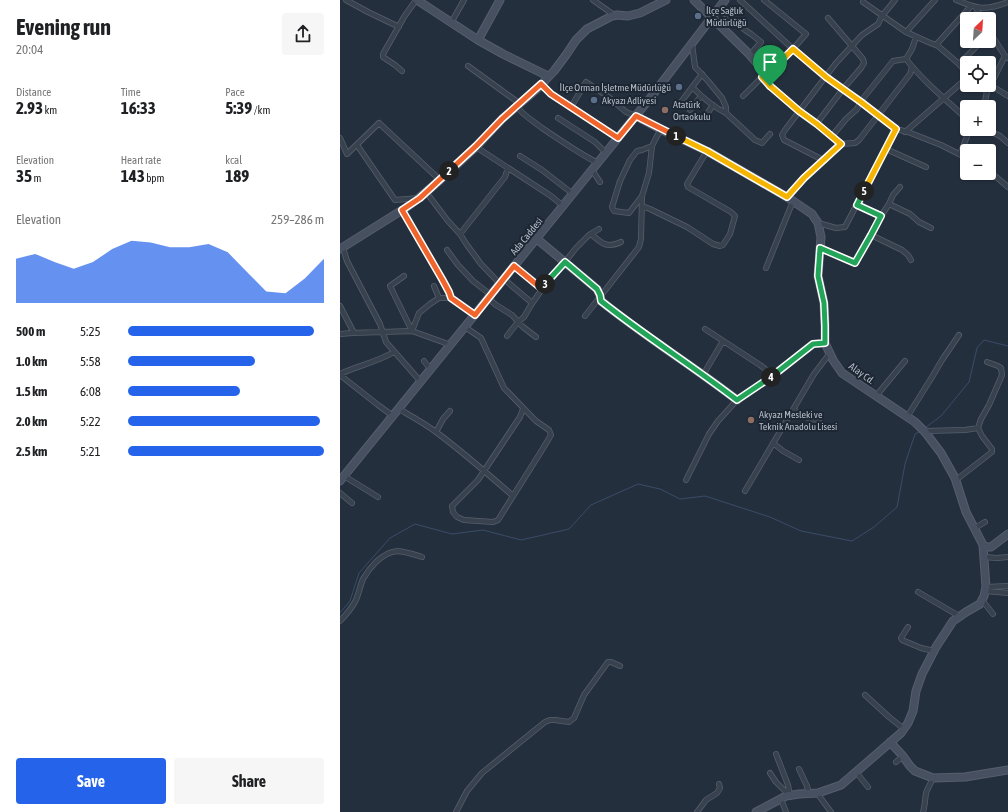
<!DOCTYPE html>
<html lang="en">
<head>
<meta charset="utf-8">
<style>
	body { margin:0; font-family:"Asap Condensed",sans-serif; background:#f6f6f6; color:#202124; height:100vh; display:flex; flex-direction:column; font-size:15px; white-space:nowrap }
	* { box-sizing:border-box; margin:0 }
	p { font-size:13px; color:#757577 }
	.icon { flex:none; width:22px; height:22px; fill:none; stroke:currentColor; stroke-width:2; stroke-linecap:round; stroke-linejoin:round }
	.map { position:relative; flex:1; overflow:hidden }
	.side { display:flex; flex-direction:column; background:#fff; width:340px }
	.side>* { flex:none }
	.needle { width:26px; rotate:25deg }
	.buttons { position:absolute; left:620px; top:12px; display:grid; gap:8px }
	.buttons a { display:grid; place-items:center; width:36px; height:36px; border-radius:4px; background:#fff; box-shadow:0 1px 3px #0004; font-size:20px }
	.pin { position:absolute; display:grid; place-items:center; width:34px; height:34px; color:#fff; margin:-41px -17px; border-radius:50% 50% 50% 0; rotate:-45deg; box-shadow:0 0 4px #0007 }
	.pin .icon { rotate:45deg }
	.km { position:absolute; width:20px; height:20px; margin:-10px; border-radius:50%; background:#222; color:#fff; font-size:11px; line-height:20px; text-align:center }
	.round { display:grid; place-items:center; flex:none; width:42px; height:42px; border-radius:4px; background:#f6f6f6 }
	.head { display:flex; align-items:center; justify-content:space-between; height:68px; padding:0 16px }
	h1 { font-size:22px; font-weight:700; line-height:30px }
	.figures { display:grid; grid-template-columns:repeat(3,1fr); gap:6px; height:68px; padding:4px 16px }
	.figures div { display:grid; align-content:center }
	.figures b { font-size:17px; font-weight:700 }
	.figures small { font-size:11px; font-weight:400 }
	.figures p { font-size:11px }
	.chart { height:112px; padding:8px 16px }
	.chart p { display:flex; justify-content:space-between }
	.chart svg { width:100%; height:72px; margin-top:4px; fill:#2563eb; opacity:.7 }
	.primary-button { display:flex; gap:8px; margin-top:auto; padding:8px 16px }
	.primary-button a { flex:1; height:46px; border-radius:4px; background:#2563eb; color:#fff; font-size:16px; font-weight:700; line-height:46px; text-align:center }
	.primary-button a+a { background:#f6f6f6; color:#202124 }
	ul { padding:0 16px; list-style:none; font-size:13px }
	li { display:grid; grid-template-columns:64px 48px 1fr; align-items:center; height:30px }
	li i { height:10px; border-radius:5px; background:#2563eb }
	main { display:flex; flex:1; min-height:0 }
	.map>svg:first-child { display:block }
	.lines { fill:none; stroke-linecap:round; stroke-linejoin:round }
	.stream { stroke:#394c67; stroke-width:1 }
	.street-casing { stroke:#565f6c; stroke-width:6 }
	.secondary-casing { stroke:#565f6c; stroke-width:9 }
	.street { stroke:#38414e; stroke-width:4.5 }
	.secondary { stroke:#465061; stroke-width:7 }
	.split-1-casing { stroke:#fff; stroke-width:8 }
	.split-2-casing { stroke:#fff; stroke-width:8 }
	.split-3-casing { stroke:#fff; stroke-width:8 }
	.split-4-casing { stroke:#fff; stroke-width:8 }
	.split-5-casing { stroke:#fff; stroke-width:8 }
	.split-6-casing { stroke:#fff; stroke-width:8 }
	.split-1 { stroke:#f5b400; stroke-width:5 }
	.split-2 { stroke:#f0652b; stroke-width:5 }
	.split-3 { stroke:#f0652b; stroke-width:5 }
	.split-4 { stroke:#22a559; stroke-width:5 }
	.split-5 { stroke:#22a559; stroke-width:5 }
	.split-6 { stroke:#f5b400; stroke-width:5 }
	.service-dot { fill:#5c6f8a; stroke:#1d2633; stroke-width:1.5 }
	.education-dot { fill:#8d6e63; stroke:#1d2633; stroke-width:1.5 }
	.labels { text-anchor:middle; stroke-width:4; stroke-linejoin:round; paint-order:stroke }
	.poi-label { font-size:10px; fill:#b4bcc9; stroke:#1d2633; text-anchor:start }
	.street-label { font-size:10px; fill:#b4bcc9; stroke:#1d2633 }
</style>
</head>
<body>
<main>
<section class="side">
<div class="head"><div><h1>Evening run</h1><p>20:04</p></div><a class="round"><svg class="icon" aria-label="share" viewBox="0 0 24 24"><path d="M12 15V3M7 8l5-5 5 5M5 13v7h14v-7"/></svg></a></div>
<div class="figures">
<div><p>Distance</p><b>2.93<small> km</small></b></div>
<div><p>Time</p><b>16:33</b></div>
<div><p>Pace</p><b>5:39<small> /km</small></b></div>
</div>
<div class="figures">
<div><p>Elevation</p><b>35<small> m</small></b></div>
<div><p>Heart rate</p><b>143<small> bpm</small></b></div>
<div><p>kcal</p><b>189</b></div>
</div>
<div class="chart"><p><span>Elevation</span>259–286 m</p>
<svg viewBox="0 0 160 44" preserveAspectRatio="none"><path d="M0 44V17L10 14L20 19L30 23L40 19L50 11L60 6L70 7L80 10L90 10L100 8L110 13L120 25L130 37L140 38L150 29L160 17V44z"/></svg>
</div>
<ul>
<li><b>500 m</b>5:25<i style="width:95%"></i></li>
<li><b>1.0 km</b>5:58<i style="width:65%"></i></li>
<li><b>1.5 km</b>6:08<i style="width:57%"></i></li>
<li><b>2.0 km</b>5:22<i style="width:98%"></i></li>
<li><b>2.5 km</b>5:21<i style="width:100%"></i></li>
</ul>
<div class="primary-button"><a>Save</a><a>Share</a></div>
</section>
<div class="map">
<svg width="668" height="812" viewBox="0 0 668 812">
	<rect width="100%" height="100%" fill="#242f3e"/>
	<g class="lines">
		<path class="stream" d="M585,428L601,416L629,382L637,348L644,340L668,346
			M0,613L10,601L19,573L50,538L75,524L112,534L143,530L181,540L229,529L251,505L298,484L320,489L340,499L365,496L430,517L461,531L512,541L534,527L557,507L565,464L575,434L579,432"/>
		<defs>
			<path id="street" d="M6,0L28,12L55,25L59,27
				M253,0L274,15
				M400,0L453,49L473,66L503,89L521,101L556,129L568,132L601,145L627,158
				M616,0C638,9 645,11 668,2
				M523,2L566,32L588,42L598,46L619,64
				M636,8L642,19
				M379,9L405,30L411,34L421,42L410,55
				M111,23L124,0
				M649,31L665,56
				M566,32L595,0
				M352,44L355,67L368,81L382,98L386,107V113L415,140L422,143L430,134
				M596,45L631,6
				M566,59L572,49L576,37
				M128,66L179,103
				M62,71L55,65L43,57V54L64,17L76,0
				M627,73L619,64L642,41
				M422,77C434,89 446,101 459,111C473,122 488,132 501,144
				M201,84L211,94L278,138
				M639,85L647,92L645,101L641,107
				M650,85L668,96
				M352,87C362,97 373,107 386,113
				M647,92L665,56L668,58
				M403,96L422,77L436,66L453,49L466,34L424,0
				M341,102L362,74
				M176,106C183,115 193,121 202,128C220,140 238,153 258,163
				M231,107L246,82L270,98L286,112L296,116
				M350,110L361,96
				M365,117L373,105
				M218,118L255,142L266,153
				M477,123L503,89L521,68L524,63L523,59L488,18
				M645,129L660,136L668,143
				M565,132L627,78
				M492,136L506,119L517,109L521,101L553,61L566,59C583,81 606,100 627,119
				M0,138L7,154L39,123L100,180
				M17,145L55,200L79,198
				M136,147L211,196L223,206
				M546,149L586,167
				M620,154L630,129
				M180,156L202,170L233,194
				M483,160L450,143L444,140L442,135L445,130L496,63L522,35L538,24L542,16L555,0
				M252,170L260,182
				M649,171L668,187
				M86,192L108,221L120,234L127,245L141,264L160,284
				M302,196L289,213L274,211L272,207L280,181L290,160L297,151L302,150L312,146
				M447,197L464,177L501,144L515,143L519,140L570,74L572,67
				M549,204L570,214L579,222L591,228
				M517,205L541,216
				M302,206L310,209L347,227L373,244L380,246L383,245L390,234L395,216L391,212L348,187L347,184L367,151
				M62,210L102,279L109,292L111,298
				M478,223L496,228L505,227L556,129
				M120,234L165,177L168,168
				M251,234C261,243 267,249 281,242
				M531,235L562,250L568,255L571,260
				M3,248L7,261L40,324L46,342L81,382
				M480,248L515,263L531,235L541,216L549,204L553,195L560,187
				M107,250L118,265L133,281L151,295
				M174,266L202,289
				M426,268L453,201
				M64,276L50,286L72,331
				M164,279L192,303
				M94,286L99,298
				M148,298L156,305L172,315L183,327L196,337
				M0,306L14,333
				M245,316L299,247L301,239L302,196L309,173L312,146L316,138L321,129
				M125,327L141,338L164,388L196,421L209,430L211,435L202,450L158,520L153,522L124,520L117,517L113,512L112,506L138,480L180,417L183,409
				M365,329L420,365L433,375
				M72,331L79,313L90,304L99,298H111L135,315
				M0,334L12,333L72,331L111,345
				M167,336L178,322L184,317L191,305L207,282L214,276L236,248L249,235L259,229
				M84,361L91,370
				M0,374C17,366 37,362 54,352
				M0,375L38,405L53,416
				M363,375L383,341
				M536,396L565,361
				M59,409C71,416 84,423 96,432C123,452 148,474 173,496
				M454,410L470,419L479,420
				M567,417L592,377L602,360L619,335
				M584,431L625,430L638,428
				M96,432L103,419L110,411
				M433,443L443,451L459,460
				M4,476L38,497
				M346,480L369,434L378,421L397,400L433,375L473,344L485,343
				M616,480L652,452V449L642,436L638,428L641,419L649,405L662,375L661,368L658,366L647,362
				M405,491L474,374L490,353
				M0,493L12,503
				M635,528L645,522
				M644,557L657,558L668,557
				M646,587L668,586
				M645,591L668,593
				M578,592L619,616
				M642,600L653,614
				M0,621C6,615 11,609 15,602C19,594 20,586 23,579C27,572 31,567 36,562C53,546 63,551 82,557
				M568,627L561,638L562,640L581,648L594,651
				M525,695L549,717L564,729
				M436,754L448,785L450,796
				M556,762L563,756
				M459,769L467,786L469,794
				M516,772L528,787
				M430,773L436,782L450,796
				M477,793L491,812
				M441,799L446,812
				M116,812L127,791L142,773L205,722L210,720H215L229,722L234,718L244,695L268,662H271L280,666
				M357,812L366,800L377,793L380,788L379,784
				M583,812C585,806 585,799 586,793C588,787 591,783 593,778"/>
			<path id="secondary" d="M77,0L138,40L163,54L208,76
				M354,0L410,55L426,74
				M138,40L160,0
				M296,116L324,131L367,151L447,197L472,214L478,223L481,237L478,276L484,303L485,326V343L493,360L502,373L575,422L585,432L601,453L615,478L626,512L643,545L646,587L644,596L640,604L626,612L613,621L596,647L582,674L576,691L573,711L568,723L561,733L501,785L478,793L459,794L446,796L416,812
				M197,239L257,289L260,295L261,301C304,336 353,366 397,400
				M0,249L67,207L80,197L100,180L136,147L162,119L199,87L214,71L226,55L236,40L247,29L272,16L277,15L288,16L300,13L326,0
				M0,481L311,97L385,0
				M643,545L647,547H651L668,534
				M550,742L562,755L570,766L575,771L593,778L625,777L668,770"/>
		</defs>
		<use href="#street" class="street-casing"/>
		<use href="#secondary" class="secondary-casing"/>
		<use href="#street" class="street"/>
		<use href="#secondary" class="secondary"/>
	</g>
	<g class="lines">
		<defs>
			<path id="split-1" d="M336,136L367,151L447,197L464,178L501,144L477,124L459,111L430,86"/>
			<path id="split-2" d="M109,171L136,146L162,119L201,84L211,94L278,138L296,116L336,136"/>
			<path id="split-3" d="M109,171L80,198L62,210L102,279L109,292L111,298L135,315L174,266L202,289L205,284"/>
			<path id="split-4" d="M205,284L225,262L257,289L260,295L261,301C305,336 353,366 397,400L431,377"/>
			<path id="split-5" d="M431,377L473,344L485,343V326L484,303L478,276L480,248L515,263L531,235L541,216L517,205L524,191"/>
			<path id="split-6" d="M430,86L422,77L436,66L453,49L486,77L521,102L556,129L524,191"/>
		</defs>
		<use href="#split-1" class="split-1-casing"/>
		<use href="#split-2" class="split-2-casing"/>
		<use href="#split-3" class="split-3-casing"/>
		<use href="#split-4" class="split-4-casing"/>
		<use href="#split-5" class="split-5-casing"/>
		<use href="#split-6" class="split-6-casing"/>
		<use href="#split-1" class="split-1"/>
		<use href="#split-2" class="split-2"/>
		<use href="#split-3" class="split-3"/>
		<use href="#split-4" class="split-4"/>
		<use href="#split-5" class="split-5"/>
		<use href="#split-6" class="split-6"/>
	</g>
	<g class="service-dot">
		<circle cx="358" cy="16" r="4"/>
		<circle cx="339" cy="87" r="4"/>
		<circle cx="254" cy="100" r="4"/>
	</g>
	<g class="education-dot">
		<circle cx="325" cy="110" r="4"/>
		<circle cx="411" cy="420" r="4"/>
	</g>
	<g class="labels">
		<g class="poi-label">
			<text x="366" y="14">İlçe Sağlık<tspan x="366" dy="12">Müdürlüğü</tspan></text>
			<text x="331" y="91" text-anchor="end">İlçe Orman İşletme Müdürlüğü</text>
			<text x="262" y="104">Akyazı Adliyesi</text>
			<text x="333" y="108">Atatürk<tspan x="333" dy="12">Ortaokulu</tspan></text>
			<text x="419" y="418">Akyazı Mesleki ve<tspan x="419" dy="12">Teknik Anadolu Lisesi</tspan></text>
		</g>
		<g class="street-label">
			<text transform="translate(186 236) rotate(-51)" y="4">Ada Caddesi</text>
			<text transform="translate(522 373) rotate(36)" y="4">Alay Cd.</text>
		</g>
	</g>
</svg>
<div class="buttons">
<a><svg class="needle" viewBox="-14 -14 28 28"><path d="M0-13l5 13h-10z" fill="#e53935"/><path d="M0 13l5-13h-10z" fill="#757577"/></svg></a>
<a><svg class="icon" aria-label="locate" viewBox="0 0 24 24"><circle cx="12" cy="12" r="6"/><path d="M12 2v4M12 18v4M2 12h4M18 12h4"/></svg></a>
<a>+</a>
<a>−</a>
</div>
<div class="pin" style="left:430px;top:86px;background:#1e9e55"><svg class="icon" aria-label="arrive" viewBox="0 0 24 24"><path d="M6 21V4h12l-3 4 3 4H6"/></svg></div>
<b class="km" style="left:336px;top:136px">1</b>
<b class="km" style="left:109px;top:171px">2</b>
<b class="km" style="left:205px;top:284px">3</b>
<b class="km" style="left:431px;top:377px">4</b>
<b class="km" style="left:524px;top:191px">5</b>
</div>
</main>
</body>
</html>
